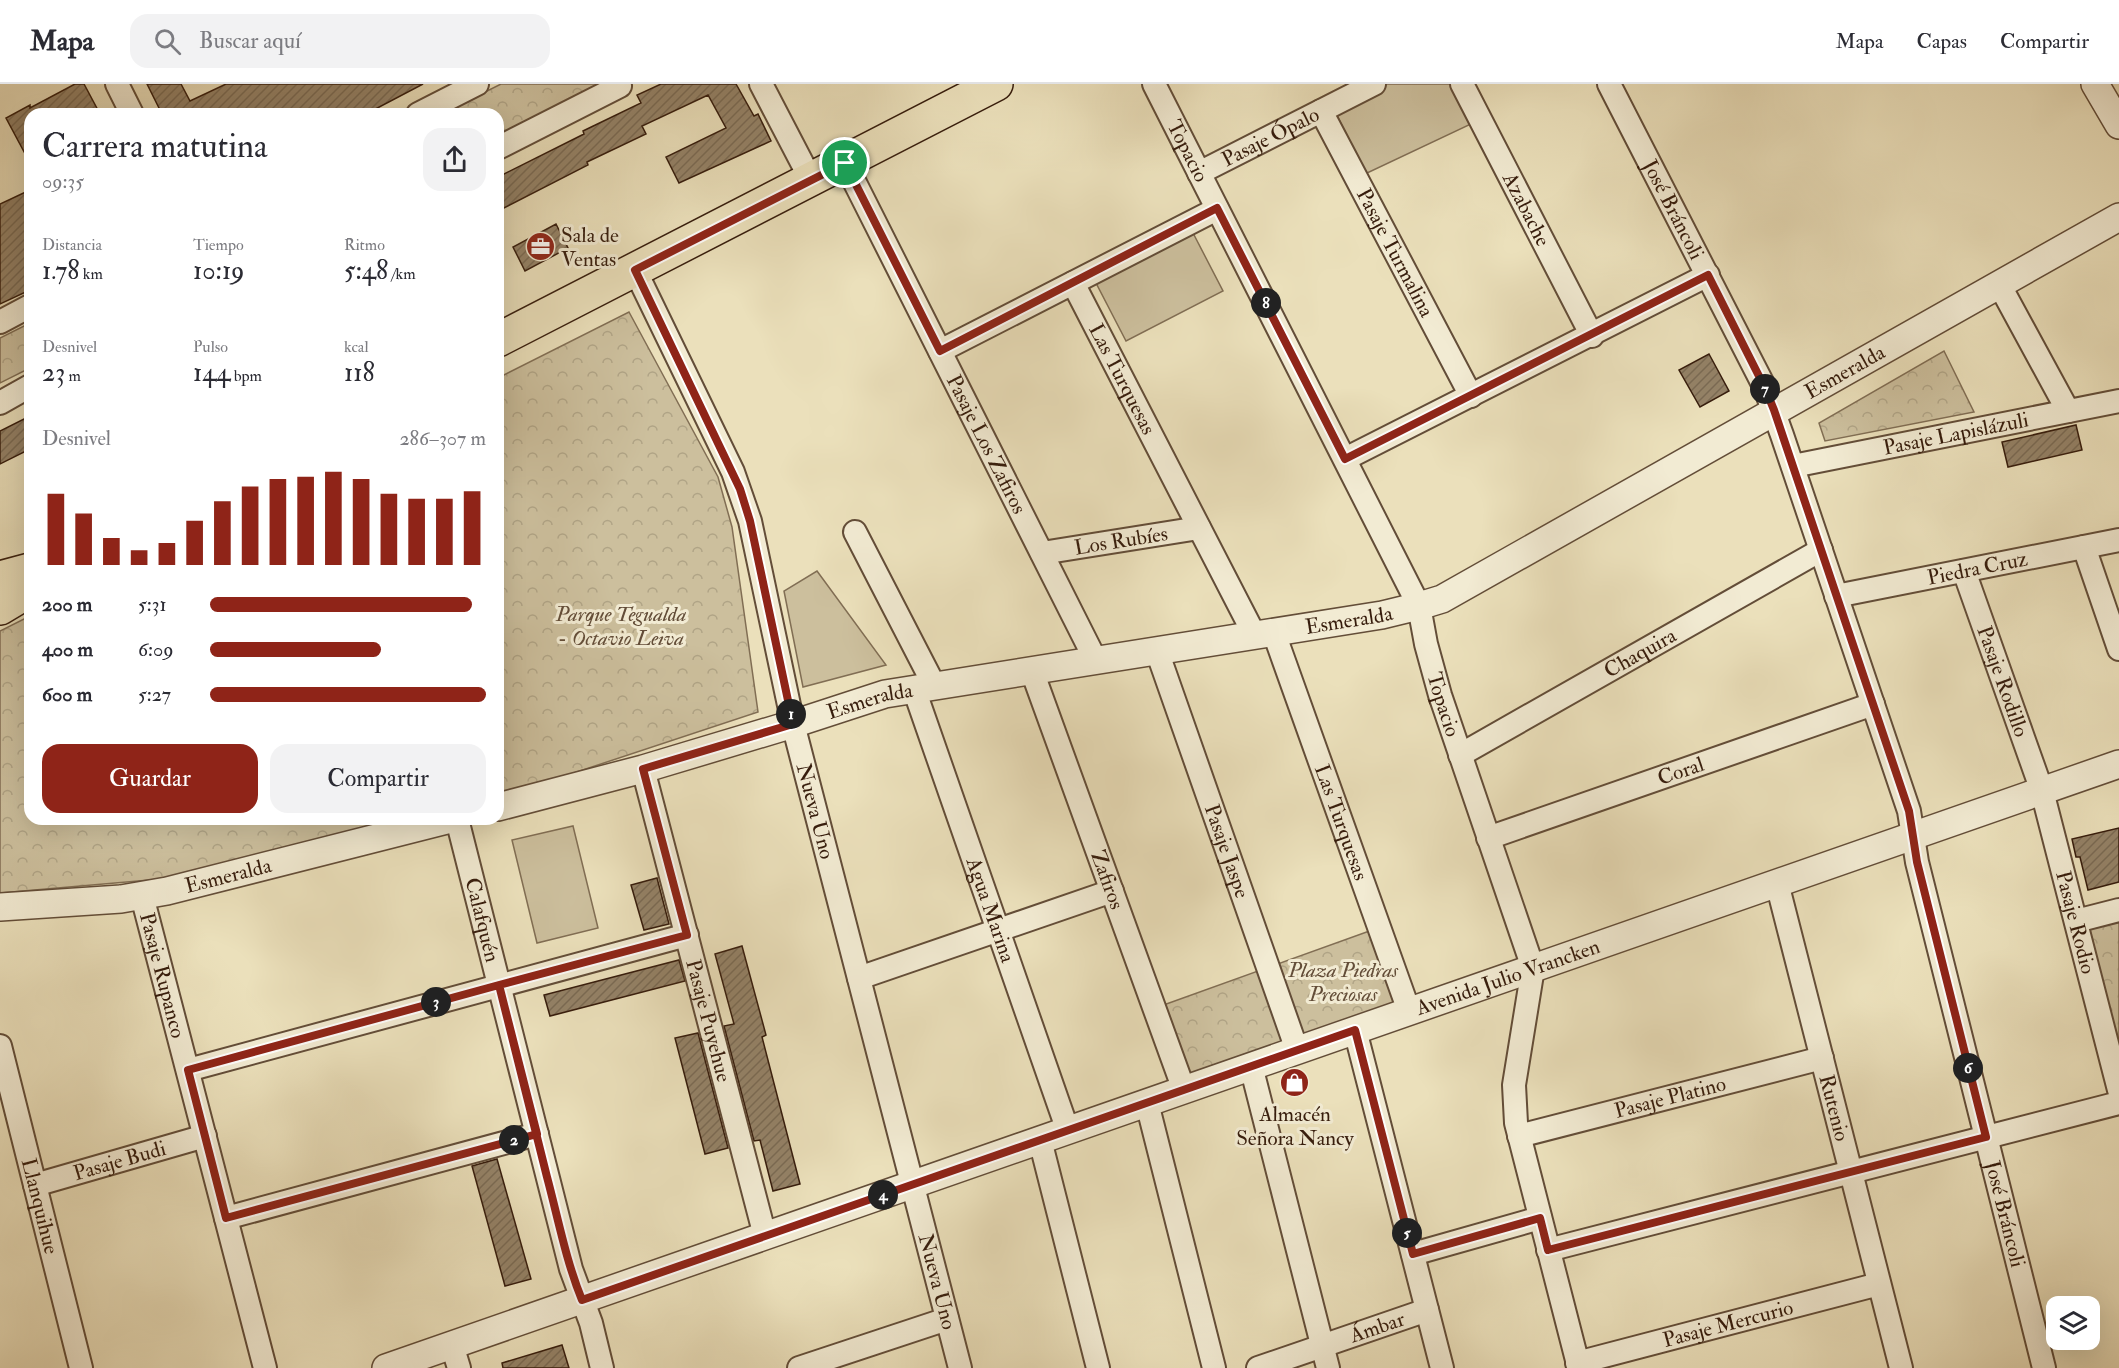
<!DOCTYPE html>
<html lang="es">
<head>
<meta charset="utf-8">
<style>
	body { margin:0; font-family:"IM FELL Double Pica",serif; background:#f2f2f3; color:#2b2b33; height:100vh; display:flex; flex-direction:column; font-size:22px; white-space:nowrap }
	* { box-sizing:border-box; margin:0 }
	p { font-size:20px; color:#7c7c81 }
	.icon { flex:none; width:33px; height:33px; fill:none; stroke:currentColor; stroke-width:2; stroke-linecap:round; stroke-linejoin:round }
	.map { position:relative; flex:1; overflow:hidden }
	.details { position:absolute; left:24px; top:24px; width:480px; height:717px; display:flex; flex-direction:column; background:#fff; border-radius:18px; box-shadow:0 6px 24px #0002 }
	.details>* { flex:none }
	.controls { position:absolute; left:2046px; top:1212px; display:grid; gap:12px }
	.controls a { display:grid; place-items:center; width:54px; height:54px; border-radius:12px; background:#fff; box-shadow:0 6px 24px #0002; font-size:30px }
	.pin { position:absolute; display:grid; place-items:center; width:51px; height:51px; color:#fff; margin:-26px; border:3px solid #fff; border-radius:50%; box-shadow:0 2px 6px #0007 }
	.km { position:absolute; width:30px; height:30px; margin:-15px; border-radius:50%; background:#222; color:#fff; font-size:16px; line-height:30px; text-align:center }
	.round { display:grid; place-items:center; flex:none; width:63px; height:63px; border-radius:18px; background:#f2f2f3 }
	.overview { display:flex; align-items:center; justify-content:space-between; height:102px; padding:0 18px }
	h1 { font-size:33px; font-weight:600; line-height:45px }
	.figures { display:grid; grid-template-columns:repeat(3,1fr); gap:9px; height:102px; padding:6px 18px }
	.figures div { display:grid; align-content:center }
	.figures b { font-size:26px; font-weight:600 }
	.figures small { font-size:16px; font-weight:400 }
	.figures p { font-size:16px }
	.chart { height:168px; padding:12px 18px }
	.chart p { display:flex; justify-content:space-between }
	.chart svg { width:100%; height:108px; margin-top:6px; stroke:#8f2418; stroke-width:6 }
	.primary-button { display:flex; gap:12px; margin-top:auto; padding:12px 18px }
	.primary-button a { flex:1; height:69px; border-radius:18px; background:#8f2418; color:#fff; font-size:24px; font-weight:600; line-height:69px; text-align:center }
	.primary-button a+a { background:#f2f2f3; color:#2b2b33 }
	ul { padding:0 18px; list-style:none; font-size:20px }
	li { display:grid; grid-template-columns:96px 72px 1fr; align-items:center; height:45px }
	li i { height:15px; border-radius:8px; background:#8f2418 }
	header { display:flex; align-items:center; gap:36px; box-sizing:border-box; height:84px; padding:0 30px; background:#fff; border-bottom:2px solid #e1e1e2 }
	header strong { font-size:28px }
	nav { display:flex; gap:33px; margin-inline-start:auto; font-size:21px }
	.search { width:420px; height:54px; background:#f2f2f3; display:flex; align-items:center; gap:15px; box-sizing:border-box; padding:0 21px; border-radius:18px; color:#7c7c81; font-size:22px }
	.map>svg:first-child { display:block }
	.grass { fill:#ccbf9d; stroke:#816e54; stroke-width:1.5 }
	.park { fill:url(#park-crowns); stroke:#816e54; stroke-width:1.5 }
	.building { fill:url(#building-hatch); stroke:#361c0c; stroke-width:1.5 }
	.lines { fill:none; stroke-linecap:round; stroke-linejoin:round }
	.minor-casing { stroke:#634d38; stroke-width:26 }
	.tertiary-casing { stroke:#634d38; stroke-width:30 }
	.primary-casing { stroke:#361c0c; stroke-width:36 }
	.minor { stroke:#f2ebd3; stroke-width:22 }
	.tertiary { stroke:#f2ebd3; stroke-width:27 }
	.primary { stroke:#ebe0bb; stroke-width:33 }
	.route-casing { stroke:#fff; stroke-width:12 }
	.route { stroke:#8f2418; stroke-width:8 }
	.labels { text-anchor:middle; stroke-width:6; stroke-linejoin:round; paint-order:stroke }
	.street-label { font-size:21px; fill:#361c0c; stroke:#f2ebd3 }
	.poi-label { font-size:21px; fill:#361c0c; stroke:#f2ebd3; text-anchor:start }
	.park-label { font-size:21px; font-style:italic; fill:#634d38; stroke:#f2ebd3 }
</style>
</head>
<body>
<header>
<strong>Mapa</strong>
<div class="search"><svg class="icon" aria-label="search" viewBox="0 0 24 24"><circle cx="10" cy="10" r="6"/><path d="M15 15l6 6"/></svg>Buscar aquí</div>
<nav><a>Mapa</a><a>Capas</a><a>Compartir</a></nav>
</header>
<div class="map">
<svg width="2119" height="1284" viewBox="0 0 2119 1284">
	<defs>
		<pattern id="park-crowns" width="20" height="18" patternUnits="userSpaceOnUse" patternTransform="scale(1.5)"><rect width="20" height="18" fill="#ccbf9d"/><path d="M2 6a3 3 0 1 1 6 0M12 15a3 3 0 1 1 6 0" fill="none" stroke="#b0a486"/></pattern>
		<pattern id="building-hatch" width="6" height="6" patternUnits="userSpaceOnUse" patternTransform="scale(1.5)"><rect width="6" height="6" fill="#948267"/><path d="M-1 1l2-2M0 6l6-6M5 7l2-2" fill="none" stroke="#7a6a53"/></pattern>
	</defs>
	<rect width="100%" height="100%" fill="#ebe0bb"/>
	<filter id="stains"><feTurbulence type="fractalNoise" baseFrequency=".00333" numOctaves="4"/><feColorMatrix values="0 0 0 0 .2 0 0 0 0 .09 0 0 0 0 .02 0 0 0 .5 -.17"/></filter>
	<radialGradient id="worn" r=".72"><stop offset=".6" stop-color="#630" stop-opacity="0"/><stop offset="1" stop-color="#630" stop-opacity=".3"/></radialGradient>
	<path class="grass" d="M1385,0H1452L1471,40L1365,90L1334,25Z
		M1192,147L1223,207L1126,257L1095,197Z
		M817,487L886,581L803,603L784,507Z
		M573,742L598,844L537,859L512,756Z"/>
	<path class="park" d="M501,0H606L498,55V30H441Z
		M629,228L718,393L732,443L758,628L498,714V294Z
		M30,239V284L0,299V254Z
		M1944,267L1974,328L1825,357L1819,339Z
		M30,532V735H431L161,795L0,809V547Z
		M2119,832V972L2084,842Z
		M1375,845L1403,917L1183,994L1158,923Z"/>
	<path class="building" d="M75,0H84L100,30H30V79L6,34L30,21V24Z
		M147,0H181L190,17L226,0H423L366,30H162Z
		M661,0H736L754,32L758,30L771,57L679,99L666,73L726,44L708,11L642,42L646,50L587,78L588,81L498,127V93L584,50L583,47L641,19L637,11Z
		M30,106V206L0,220V120Z
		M556,140L568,164L525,187L513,163Z
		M1709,270L1729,307L1700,323L1679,286Z
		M30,332V365L0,380V347Z
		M2076,341L2082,366L2008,383L2002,358Z
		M2119,744V798L2088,806L2080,773H2076L2072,755Z
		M657,794L669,840L644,846L631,801Z
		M742,862L766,951L762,953L800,1100L773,1107L760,1056L754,1057L724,942L734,940L715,870Z
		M679,876L685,897L550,932L544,911Z
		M698,949L728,1064L705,1070L675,954Z
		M497,1075L531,1195L505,1202L472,1082Z
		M562,1261L569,1284H503L502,1279Z"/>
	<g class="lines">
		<defs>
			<g id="minor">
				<path d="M117,0L132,30"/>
				<path d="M761,0L811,96"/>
				<path id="s1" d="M1154,0L1419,522L1426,560L1440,611L1533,884L1514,1001L1516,1039L1579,1284"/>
				<path id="s2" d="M1462,0L1592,252"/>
				<path id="s3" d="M1609,0L1765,304L1782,351L1909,727L1917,778L2044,1284"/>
				<path id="s4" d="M1321,27L1471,312"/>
				<path d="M418,30L477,0"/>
				<path d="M498,64L620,2L619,0"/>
				<path id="s5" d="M845,79L1096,577"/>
				<path id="s6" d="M1199,89L1374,0"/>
				<path id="s7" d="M635,186L733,388L750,437L793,640L960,1284"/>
				<path id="s8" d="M1073,199L1255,552"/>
				<path d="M1999,200L2068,327"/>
				<path d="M0,238L30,222"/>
				<path d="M940,267L1217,125"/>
				<path d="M0,319L30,302"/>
				<path d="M1345,375L1708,191"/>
				<path id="s9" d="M1793,382L2119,317"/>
				<path d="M855,448L934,601"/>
				<path d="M2084,463L2119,565"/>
				<path id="s10" d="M1042,469L1199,444"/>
				<path id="s11" d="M1964,487L2042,707L2119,1006"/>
				<path id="s12" d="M1836,512L2119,456"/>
				<path id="s13" d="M1274,549L1409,927"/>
				<path id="s14" d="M1157,567L1297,966"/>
				<path id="s15" d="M1032,587L1184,1006"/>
				<path id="s16" d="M914,605L1068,1047"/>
				<path id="s17" d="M1460,671L1821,466"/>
				<path id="s18" d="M643,685L765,1152"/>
				<path id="s19" d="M457,735L571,1185L591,1239L602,1284"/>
				<path id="s20" d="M1488,754L1873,620"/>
				<path id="s21" d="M1777,799L1901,1284"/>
				<path id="s22" d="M142,812L265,1284"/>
				<path d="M2076,837L2119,826"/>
				<path d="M859,894L1112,807"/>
				<path d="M1355,946L1442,1284"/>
				<path id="s23" d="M0,962L81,1284"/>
				<path d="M1251,982L1328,1284"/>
				<path d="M188,986L687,851"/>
				<path d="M1147,1019L1214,1284"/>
				<path id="s24" d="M1519,1052L1822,974"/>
				<path d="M1040,1056L1098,1284"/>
				<path id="s25" d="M35,1101L205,1052"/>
				<path d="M226,1134L537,1050"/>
				<path d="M1548,1166L2119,1019"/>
				<path d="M1413,1170L1540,1134"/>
				<path d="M452,1261L459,1284"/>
				<path id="s26" d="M1577,1279L1879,1200"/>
				<path d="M799,1284L947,1235"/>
				<path id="s27" d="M1258,1284L1427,1226"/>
			</g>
			<g id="tertiary">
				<path d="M2095,0L2119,41"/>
				<path id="s28" d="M498,723L643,685L793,640L885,610L1382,531L1419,522L1442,515L2119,133"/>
				<path id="s29" d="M0,823L121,815L167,807L451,735"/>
				<path id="s30" d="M386,1284L2119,680"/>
			</g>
			<path id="primary" d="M498,256L996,0
				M0,494L30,486
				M0,524L30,506"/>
		</defs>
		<use href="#minor" class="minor-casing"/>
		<use href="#tertiary" class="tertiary-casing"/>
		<use href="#primary" class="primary-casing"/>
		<use href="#minor" class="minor"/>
		<use href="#tertiary" class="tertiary"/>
		<use href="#primary" class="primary"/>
	</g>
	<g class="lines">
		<defs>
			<path id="route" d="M845,79L635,186L740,405L750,437L793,640L643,685L687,851L499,901L537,1050L226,1134L188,986L499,901C515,965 531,1029 547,1093C558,1134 566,1177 582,1216L1355,946L1413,1170L1540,1134L1548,1166L1986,1053L1917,778L1909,727L1774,326L1765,304L1708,191L1345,375L1217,124L940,267L845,79"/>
		</defs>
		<use href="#route" class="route-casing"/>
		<use href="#route" class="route"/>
	</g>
	<defs>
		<symbol id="office-disc" viewBox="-11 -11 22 22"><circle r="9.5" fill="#8f2418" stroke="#f2ebd3"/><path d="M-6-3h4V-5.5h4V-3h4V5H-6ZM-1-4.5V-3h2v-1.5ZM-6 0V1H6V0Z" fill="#fff"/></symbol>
		<symbol id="shop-disc" viewBox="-11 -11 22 22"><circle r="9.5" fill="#8f2418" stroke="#f2ebd3"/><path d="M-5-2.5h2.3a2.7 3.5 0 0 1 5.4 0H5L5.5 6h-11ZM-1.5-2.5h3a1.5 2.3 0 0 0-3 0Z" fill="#fff"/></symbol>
	</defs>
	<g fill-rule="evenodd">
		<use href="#office-disc" x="524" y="146" width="33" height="33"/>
		<use href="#shop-disc" x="1278" y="982" width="33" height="33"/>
	</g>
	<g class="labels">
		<g class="street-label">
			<text dy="7" stroke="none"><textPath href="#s6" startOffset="80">Pasaje Ópalo</textPath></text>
			<text dy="7" stroke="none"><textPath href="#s1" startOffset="75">Topacio</textPath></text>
			<text dy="7" stroke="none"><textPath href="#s3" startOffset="141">José Bráncoli</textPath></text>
			<text dy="7" stroke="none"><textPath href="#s2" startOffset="141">Azabache</textPath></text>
			<text dy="7" stroke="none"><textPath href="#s4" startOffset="160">Pasaje Turmalina</textPath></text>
			<text dy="7" stroke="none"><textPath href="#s28" startOffset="1431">Esmeralda</textPath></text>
			<text dy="7" stroke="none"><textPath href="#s8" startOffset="108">Las Turquesas</textPath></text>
			<text dy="7" stroke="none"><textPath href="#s9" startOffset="166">Pasaje Lapislázuli</textPath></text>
			<text dy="7" stroke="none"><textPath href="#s5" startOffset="315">Pasaje Los Zafiros</textPath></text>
			<text dy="7" stroke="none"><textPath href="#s10" startOffset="80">Los Rubíes</textPath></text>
			<text dy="7" stroke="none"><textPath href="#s12" startOffset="144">Piedra Cruz</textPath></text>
			<text dy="7" stroke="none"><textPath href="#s28" startOffset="873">Esmeralda</textPath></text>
			<text dy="7" stroke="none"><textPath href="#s17" startOffset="207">Chaquira</textPath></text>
			<text dy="7" stroke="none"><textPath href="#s11" startOffset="117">Pasaje Rodillo</textPath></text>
			<text dy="7" stroke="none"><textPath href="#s28" startOffset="387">Esmeralda</textPath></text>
			<text dy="7" stroke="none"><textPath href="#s1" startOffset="687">Topacio</textPath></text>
			<text dy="7" stroke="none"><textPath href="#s20" startOffset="204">Coral</textPath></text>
			<text dy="7" stroke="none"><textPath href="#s7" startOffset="574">Nueva Uno</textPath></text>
			<text dy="7" stroke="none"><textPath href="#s13" startOffset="201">Las Turquesas</textPath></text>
			<text dy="7" stroke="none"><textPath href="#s14" startOffset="212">Pasaje Jaspe</textPath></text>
			<text dy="7" stroke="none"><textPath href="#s29" startOffset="231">Esmeralda</textPath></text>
			<text dy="7" stroke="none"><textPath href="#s15" startOffset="222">Zafiros</textPath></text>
			<text dy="7" stroke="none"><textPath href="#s16" startOffset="234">Agua Marina</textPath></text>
			<text dy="7" stroke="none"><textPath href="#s19" startOffset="104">Calafquén</textPath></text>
			<text dy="7" stroke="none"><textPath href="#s11" startOffset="369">Pasaje Rodio</textPath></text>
			<text dy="7" stroke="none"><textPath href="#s22" startOffset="82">Pasaje Rupanco</textPath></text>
			<text dy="7" stroke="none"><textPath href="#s30" startOffset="1188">Avenida Julio Vrancken</textPath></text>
			<text dy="7" stroke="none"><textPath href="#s18" startOffset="260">Pasaje Puyehue</textPath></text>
			<text dy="7" stroke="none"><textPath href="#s24" startOffset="156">Pasaje Platino</textPath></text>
			<text dy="7" stroke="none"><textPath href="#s21" startOffset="232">Rutenio</textPath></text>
			<text dy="7" stroke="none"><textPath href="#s25" startOffset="88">Pasaje Budi</textPath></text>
			<text dy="7" stroke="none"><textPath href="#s23" startOffset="165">Llanquihue</textPath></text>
			<text dy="7" stroke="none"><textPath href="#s3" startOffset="1203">José Bráncoli</textPath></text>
			<text dy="7" stroke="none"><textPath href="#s7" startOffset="1060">Nueva Uno</textPath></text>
			<text dy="7" stroke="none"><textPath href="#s26" startOffset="156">Pasaje Mercurio</textPath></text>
			<text dy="7" stroke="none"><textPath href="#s27" startOffset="126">Ámbar</textPath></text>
		</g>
		<g class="poi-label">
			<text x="561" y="158">Sala de<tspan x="561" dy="24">Ventas</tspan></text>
			<text x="1295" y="1037" text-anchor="middle">Almacén<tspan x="1295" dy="24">Señora Nancy</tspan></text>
		</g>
		<g class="park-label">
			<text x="621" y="537">Parque Tegualda<tspan x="621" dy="24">- Octavio Leiva</tspan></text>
			<text x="1343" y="893">Plaza Piedras<tspan x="1343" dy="24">Preciosas</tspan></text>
		</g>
	</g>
	<rect width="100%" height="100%" filter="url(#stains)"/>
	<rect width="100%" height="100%" fill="url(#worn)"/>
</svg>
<div class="controls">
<a><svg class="icon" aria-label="layers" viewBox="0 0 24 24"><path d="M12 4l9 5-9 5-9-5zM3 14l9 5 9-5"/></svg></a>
</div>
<div class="pin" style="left:845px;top:79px;background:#1e9e55"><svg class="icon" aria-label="arrive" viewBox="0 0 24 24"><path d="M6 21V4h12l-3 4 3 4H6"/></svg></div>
<b class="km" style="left:791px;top:630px">1</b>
<b class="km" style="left:514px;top:1056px">2</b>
<b class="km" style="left:436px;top:918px">3</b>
<b class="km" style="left:883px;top:1111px">4</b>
<b class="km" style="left:1407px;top:1149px">5</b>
<b class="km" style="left:1968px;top:984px">6</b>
<b class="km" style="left:1765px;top:305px">7</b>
<b class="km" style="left:1266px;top:219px">8</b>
<section class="details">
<div class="overview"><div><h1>Carrera matutina</h1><p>09:35</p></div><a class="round"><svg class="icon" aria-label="share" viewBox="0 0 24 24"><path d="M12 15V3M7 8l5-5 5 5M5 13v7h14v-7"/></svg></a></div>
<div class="figures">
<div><p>Distancia</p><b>1.78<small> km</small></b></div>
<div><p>Tiempo</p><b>10:19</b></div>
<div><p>Ritmo</p><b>5:48<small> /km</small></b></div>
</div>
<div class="figures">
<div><p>Desnivel</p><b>23<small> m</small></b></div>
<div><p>Pulso</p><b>144<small> bpm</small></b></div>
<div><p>kcal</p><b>118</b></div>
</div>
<div class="chart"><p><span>Desnivel</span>286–307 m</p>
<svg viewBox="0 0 160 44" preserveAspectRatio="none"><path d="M5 44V15M15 44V23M25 44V33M35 44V38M45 44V35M55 44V26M65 44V18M75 44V12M85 44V9M95 44V8M105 44V6M115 44V9M125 44V15M135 44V17M145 44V17M155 44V14"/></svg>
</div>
<ul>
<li><b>200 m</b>5:31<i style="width:95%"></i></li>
<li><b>400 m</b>6:09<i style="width:62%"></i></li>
<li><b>600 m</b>5:27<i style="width:100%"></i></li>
</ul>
<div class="primary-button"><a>Guardar</a><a>Compartir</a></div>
</section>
</div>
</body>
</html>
